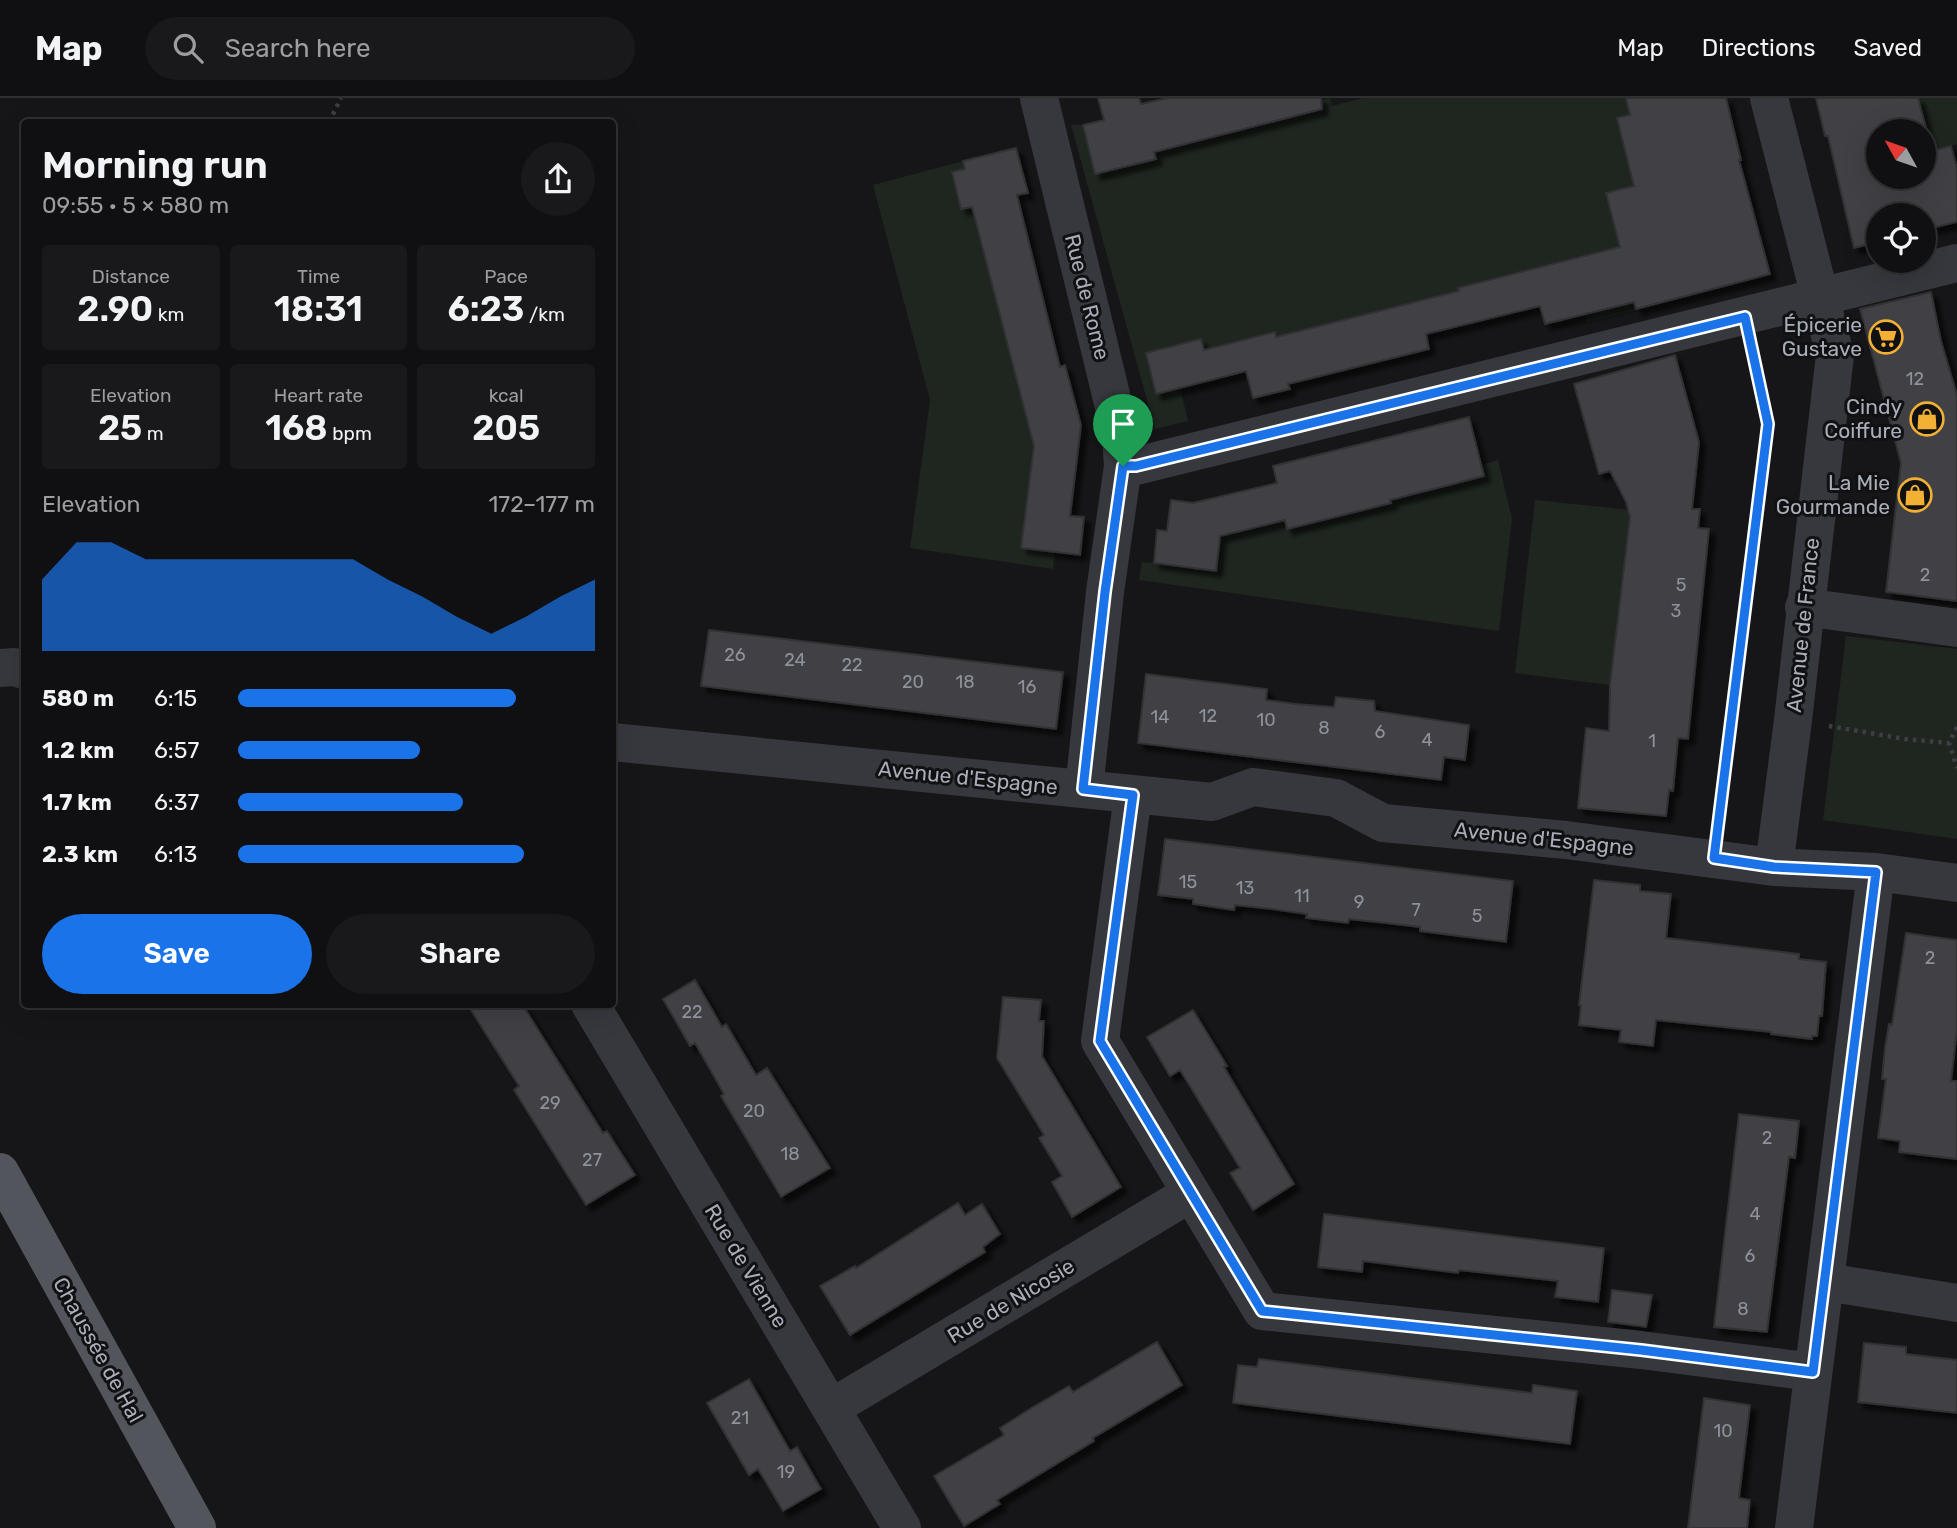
<!DOCTYPE html>
<html lang="en">
<head>
<meta charset="utf-8">
<style>
	body { margin:0; font-family:Rubik,sans-serif; background:#19191b; color:#f1f3f6; height:100vh; display:flex; flex-direction:column; font-size:26px; white-space:nowrap }
	* { box-sizing:border-box; margin:0 }
	p { font-size:23px; color:#9c9d9f }
	.icon { flex:none; width:38px; height:38px; fill:none; stroke:currentColor; stroke-width:2; stroke-linecap:round; stroke-linejoin:round }
	.map { position:relative; flex:1; overflow:hidden }
	.side { position:absolute; left:21px; top:21px; width:595px; height:889px; display:flex; flex-direction:column; background:#101012; border-radius:7px; box-shadow:0 7px 28px #0002,0 0 0 2px #303032 }
	.side>* { flex:none }
	.needle { width:46px; rotate:310deg }
	.buttons { position:absolute; left:1866px; top:21px; display:grid; gap:14px }
	.buttons a { display:grid; place-items:center; width:70px; height:70px; border-radius:50%; background:#101012; box-shadow:0 7px 28px #0002,0 0 0 2px #303032; font-size:35px }
	.pin { position:absolute; display:grid; place-items:center; width:60px; height:60px; color:#fff; margin:-72px -30px; border-radius:50% 50% 50% 0; rotate:-45deg; box-shadow:0 0 7px #0007 }
	.pin .icon { rotate:45deg }
	.round { display:grid; place-items:center; flex:none; width:74px; height:74px; border-radius:37px; background:#19191b }
	.overview { display:flex; align-items:center; justify-content:space-between; height:119px; padding:0 21px }
	h1 { font-size:38px; font-weight:600; line-height:52px }
	.figures { display:grid; grid-template-columns:repeat(3,1fr); gap:10px; height:119px; padding:7px 21px }
	.figures div { display:grid; align-content:center; border-radius:7px; background:#19191b; text-align:center }
	.figures b { font-size:35px; font-weight:600 }
	.figures small { font-size:19px; font-weight:400 }
	.figures p { font-size:19px }
	.chart { height:196px; padding:14px 21px }
	.chart p { display:flex; justify-content:space-between }
	.chart svg { width:100%; height:126px; margin-top:7px; fill:#1a73e8; opacity:.7 }
	.cta { display:flex; gap:14px; margin-top:auto; padding:14px 21px }
	.cta a { flex:1; height:80px; border-radius:42px; background:#1a73e8; color:#fff; font-size:28px; font-weight:600; line-height:80px; text-align:center }
	.cta a+a { background:#19191b; color:#f1f3f6 }
	ul { padding:0 21px; list-style:none; font-size:23px }
	li { display:grid; grid-template-columns:112px 84px 1fr; align-items:center; height:52px }
	li i { height:18px; border-radius:9px; background:#1a73e8 }
	header { display:flex; align-items:center; gap:42px; box-sizing:border-box; height:98px; padding:0 35px; background:#101012; border-bottom:2px solid #303032 }
	header strong { font-size:33px }
	nav { display:flex; gap:38px; margin-inline-start:auto; font-size:24px }
	.search { width:490px; height:63px; background:#19191b; display:flex; align-items:center; gap:18px; box-sizing:border-box; padding:0 24px; border-radius:38px; color:#9c9d9f; font-size:26px }
	.map>svg:first-child { display:block }
	.green { fill:#1e261f }
	.building { fill:#404145; stroke:#303034; stroke-width:2; fill-rule:evenodd; filter:url(#shadow) }
	.lines { fill:none; stroke-linecap:round; stroke-linejoin:round }
	.path { stroke:#3d3f44; stroke-width:4.5; stroke-dasharray:3.5 5; stroke-linecap:butt }
	.minor { stroke:#37383d; stroke-width:38 }
	.major { stroke:#53555c; stroke-width:38 }
	.route-casing { stroke:#fff; stroke-width:14 }
	.route { stroke:#1a73e8; stroke-width:9 }
	.labels { text-anchor:middle; stroke-width:6; stroke-linejoin:round; paint-order:stroke }
	.number-label { font-size:18px; fill:#8e929b }
	.street-label { font-size:21px; fill:#a8adb8; stroke:#111113 }
	.poi-label { font-size:21px; fill:#a8adb8; stroke:#111113; text-anchor:end }
</style>
</head>
<body>
<header>
<strong>Map</strong>
<div class="search"><svg class="icon" aria-label="search" viewBox="0 0 24 24"><circle cx="10" cy="10" r="6"/><path d="M15 15l6 6"/></svg>Search here</div>
<nav><a>Map</a><a>Directions</a><a>Saved</a></nav>
</header>
<div class="map">
<svg width="1957" height="1430" viewBox="0 0 1957 1430">
	<defs>
		<filter id="shadow"><feDropShadow dx="6" dy="6" stdDeviation="2" flood-color="#0009"/></filter>
	</defs>
	<rect width="100%" height="100%" fill="#161618"/>
	<path class="green" d="M1330,0L1332,8L1363,0H1631L1626,2L1630,17L1617,20L1630,71L1645,67L1630,107L1626,90L1606,95L1636,212L1587,224L1570,161L1459,190V193L1294,235L1284,270L1275,234L1204,252L1201,241L1146,255L1156,295L1180,289L1188,323L1155,331L1071,27H1083L1095,76L1155,61L1151,44H1194L1283,21L1281,13Z
		M1918,0H1957V46L1923,55V33H1903L1898,12Z
		M963,63L965,71L952,74L961,111L973,109L1028,326L1036,330L1031,413H1025L1021,450L1055,454L1053,471L910,450L930,302L873,87Z
		M1498,362L1512,421L1499,533L1139,482L1142,464L1216,472L1222,428L1229,436L1285,422L1288,431L1390,405L1388,395L1434,391L1483,379L1481,367Z
		M1535,402L1631,412L1610,587L1515,575Z
		M1846,538L1957,551V741L1823,722Z"/>
	<path class="building" d="M1098,0H1139L1141,6L1168,0H1321L1322,11L1154,54L1156,61L1095,76L1083,27L1104,22Z
		M1626,0H1726L1741,62H1739L1770,176L1636,211L1634,204L1545,226L1540,208L1426,236L1429,251L1288,286L1290,291L1253,300L1246,273L1156,296L1146,255L1201,241L1204,252L1275,234L1276,239L1459,193L1458,190L1620,149L1606,95L1634,88L1617,20L1630,17Z
		M1816,0H1918L1932,53L1951,48L1957,70V124L1923,132V117H1878V144L1854,150L1828,38H1825ZM1878,33H1923V79H1878Z
		M1016,50L1028,95L1017,97L1060,269L1065,267L1081,327L1070,418L1084,419L1080,457L1021,450L1034,348L972,109L961,111L952,74L965,71L963,63Z
		M1931,194L1941,243L1957,297V503L1886,494L1901,365L1860,211Z
		M1675,257L1699,344L1692,411H1700L1698,430L1709,431L1688,641L1678,640L1673,693L1669,692L1666,718L1578,710L1586,630L1609,633L1610,587L1630,419L1626,404L1610,373L1599,376L1574,286Z
		M1469,319L1484,378L1390,402L1391,405L1287,431L1285,422L1220,438L1216,473L1154,465L1157,432L1167,433L1171,402L1193,405L1277,385L1273,368Z
		M709,532L1063,574L1056,631L701,588Z
		M1146,576L1267,591L1266,602L1296,606L1334,609L1336,599L1374,603L1375,613L1469,627L1465,662L1444,659L1441,682L1138,645Z
		M1165,741L1513,783L1506,844L1420,833V829L1386,825L1349,821L1348,825L1306,820L1307,816L1272,811L1235,807L1234,812L1193,806V801L1158,797Z
		M1594,782L1640,787V793L1671,796L1666,840L1799,856V861L1826,864L1822,918H1819L1817,938H1812V941L1771,936V934L1656,922L1653,948L1619,944L1621,932L1579,927L1581,907H1579Z
		M1906,835L1957,842V932L1951,983H1957V1061L1899,1054L1900,1043L1878,1040L1886,981H1882L1885,950L1889,926L1892,927Z
		M695,882L722,929L726,926L756,977L767,970L830,1070L781,1099L721,998L724,996L695,945L690,948L663,901Z
		M1003,899L1041,902L1039,923H1044L1042,958L1121,1089L1072,1119L1052,1084L1062,1078L1039,1040L1044,1037L997,960Z
		M467,906H522L603,1035L607,1033L635,1077L586,1107L514,992L519,988Z
		M1193,912L1227,968L1224,969L1294,1086L1253,1112L1230,1075L1240,1070L1180,972L1170,978L1147,939Z
		M1739,1016L1799,1023L1795,1060L1789,1059L1767,1234L1714,1229Z
		M958,1105L965,1117L982,1106L1000,1136L983,1149L985,1154L850,1237L820,1188L855,1168L856,1170Z
		M1324,1116L1604,1150L1598,1204L1555,1199L1558,1183L1459,1172L1458,1175L1363,1163L1362,1174L1318,1169Z
		M1612,1192L1652,1197L1646,1229L1608,1224Z
		M1157,1244L1182,1287L1093,1340L1094,1343L997,1402L1000,1406L964,1428L934,1378L1004,1337L1000,1330L1033,1309L1069,1288L1073,1294Z
		M1864,1245L1906,1249V1256L1957,1262V1315L1858,1304Z
		M1259,1261L1532,1295L1533,1287L1577,1293L1570,1346L1233,1305L1238,1267L1257,1269Z
		M749,1281L790,1353L797,1349L821,1391L783,1413L758,1371L749,1377L707,1305Z
		M1704,1300L1750,1307L1739,1400L1750,1402L1747,1430H1688Z"/>
	<g class="lines">
		<path class="path" d="M329,24L341,0
			M1829,628L1905,641L1949,645
			M1957,629L1949,645L1957,670
			M1719,724L1768,326L1752,254"/>
		<path class="minor" d="M1039,0L1121,338L1123,368L1105,494L1084,691
			M1769,0L1835,257L1793,622L1774,769
			M1123,368H1136L1957,165
			M1804,509L1957,530
			M0,570L14,569L24,572
			M612,644L1212,704L1253,689L1336,700L1383,725L1566,742L1774,769L1876,774L1957,785
			M1133,697L1100,943L1262,1213L1641,1252L1813,1274
			M590,906L902,1430
			M1826,1184L1957,1205
			M831,1310L1191,1095
			M1794,1430L1876,774"/>
		<path class="major" d="M0,1074L197,1430"/>
	</g>
	<g class="lines">
		<defs>
			<path id="route" d="M1745,219L1768,326L1714,760L1774,769L1876,774L1813,1274L1641,1252L1262,1213L1100,943L1133,697L1083,691L1105,494L1123,368H1136Z"/>
		</defs>
		<use href="#route" class="route-casing"/>
		<use href="#route" class="route"/>
	</g>
	<defs>
		<symbol id="supermarket-ring" viewBox="-11 -11 22 22"><circle r="9.5" fill="#111113" stroke="#f2b134" stroke-width="1.5"/><path d="M-6-5.5h2.5l.6 2H6L4.5 2H-2.5L-4.4-4H-6ZM-1.5 3.2a1.3 1.3 0 1 0 .1 0ZM3 3.2a1.3 1.3 0 1 0 .1 0Z" fill="#f2b134"/></symbol>
		<symbol id="shop-ring" viewBox="-11 -11 22 22"><circle r="9.5" fill="#111113" stroke="#f2b134" stroke-width="1.5"/><path d="M-5-2.5h2.3a2.7 3.5 0 0 1 5.4 0H5L5.5 6h-11ZM-1.5-2.5h3a1.5 2.3 0 0 0-3 0Z" fill="#f2b134"/></symbol>
	</defs>
	<g fill-rule="evenodd">
		<use href="#supermarket-ring" x="1867" y="220" width="38" height="38"/>
		<use href="#shop-ring" x="1908" y="302" width="38" height="38"/>
		<use href="#shop-ring" x="1896" y="378" width="38" height="38"/>
	</g>
	<g class="labels">
		<g class="number-label">
			<text x="1915" y="287">12</text>
			<text x="1925" y="483">2</text>
			<text x="1681" y="493">5</text>
			<text x="1676" y="519">3</text>
			<text x="735" y="563">26</text>
			<text x="795" y="568">24</text>
			<text x="852" y="573">22</text>
			<text x="913" y="590">20</text>
			<text x="965" y="590">18</text>
			<text x="1027" y="595">16</text>
			<text x="1208" y="624">12</text>
			<text x="1160" y="625">14</text>
			<text x="1266" y="628">10</text>
			<text x="1324" y="636">8</text>
			<text x="1380" y="640">6</text>
			<text x="1427" y="648">4</text>
			<text x="1652" y="649">1</text>
			<text x="1188" y="790">15</text>
			<text x="1245" y="796">13</text>
			<text x="1302" y="804">11</text>
			<text x="1359" y="810">9</text>
			<text x="1416" y="818">7</text>
			<text x="1477" y="824">5</text>
			<text x="1930" y="866">2</text>
			<text x="692" y="920">22</text>
			<text x="550" y="1011">29</text>
			<text x="754" y="1019">20</text>
			<text x="1767" y="1046">2</text>
			<text x="790" y="1062">18</text>
			<text x="592" y="1068">27</text>
			<text x="1755" y="1122">4</text>
			<text x="1750" y="1164">6</text>
			<text x="1743" y="1217">8</text>
			<text x="740" y="1326">21</text>
			<text x="1723" y="1339">10</text>
			<text x="786" y="1380">19</text>
		</g>
		<g class="street-label">
			<text transform="translate(1087 199) rotate(76)" y="7">Rue de Rome</text>
			<text transform="translate(1803 527) rotate(-84)" y="7">Avenue de France</text>
			<text transform="translate(968 680) rotate(6)" y="7">Avenue d'Espagne</text>
			<text transform="translate(1544 741) rotate(6)" y="7">Avenue d'Espagne</text>
			<text transform="translate(746 1168) rotate(59)" y="7">Rue de Vienne</text>
			<text transform="translate(1011 1203) rotate(-31)" y="7">Rue de Nicosie</text>
			<text transform="translate(98 1252) rotate(61)" y="7">Chaussée de Hal</text>
		</g>
		<g class="poi-label">
			<text x="1862" y="234">Épicerie<tspan x="1862" dy="24">Gustave</tspan></text>
			<text x="1902" y="316">Cindy<tspan x="1902" dy="24">Coiffure</tspan></text>
			<text x="1890" y="392">La Mie<tspan x="1890" dy="24">Gourmande</tspan></text>
		</g>
	</g>
</svg>
<div class="buttons">
<a><svg class="needle" viewBox="-14 -14 28 28"><path d="M0-13l5 13h-10z" fill="#e53935"/><path d="M0 13l5-13h-10z" fill="#9c9d9f"/></svg></a>
<a><svg class="icon" aria-label="locate" viewBox="0 0 24 24"><circle cx="12" cy="12" r="6"/><path d="M12 2v4M12 18v4M2 12h4M18 12h4"/></svg></a>
</div>
<div class="pin" style="left:1123px;top:368px;background:#1e9e55"><svg class="icon" aria-label="arrive" viewBox="0 0 24 24"><path d="M6 21V4h12l-3 4 3 4H6"/></svg></div>
<section class="side">
<div class="overview"><div><h1>Morning run</h1><p>09:55 · 5 × 580 m</p></div><a class="round"><svg class="icon" aria-label="share" viewBox="0 0 24 24"><path d="M12 15V3M7 8l5-5 5 5M5 13v7h14v-7"/></svg></a></div>
<div class="figures">
<div><p>Distance</p><b>2.90<small> km</small></b></div>
<div><p>Time</p><b>18:31</b></div>
<div><p>Pace</p><b>6:23<small> /km</small></b></div>
</div>
<div class="figures">
<div><p>Elevation</p><b>25<small> m</small></b></div>
<div><p>Heart rate</p><b>168<small> bpm</small></b></div>
<div><p>kcal</p><b>205</b></div>
</div>
<div class="chart"><p><span>Elevation</span>172–177 m</p>
<svg viewBox="0 0 160 44" preserveAspectRatio="none"><path d="M0 44V19L10 6L20 6L30 12L40 12L50 12L60 12L70 12L80 12L90 12L100 19L110 25L120 32L130 38L140 32L150 25L160 19V44z"/></svg>
</div>
<ul>
<li><b>580 m</b>6:15<i style="width:78%"></i></li>
<li><b>1.2 km</b>6:57<i style="width:51%"></i></li>
<li><b>1.7 km</b>6:37<i style="width:63%"></i></li>
<li><b>2.3 km</b>6:13<i style="width:80%"></i></li>
</ul>
<div class="cta"><a>Save</a><a>Share</a></div>
</section>
</div>
</body>
</html>
